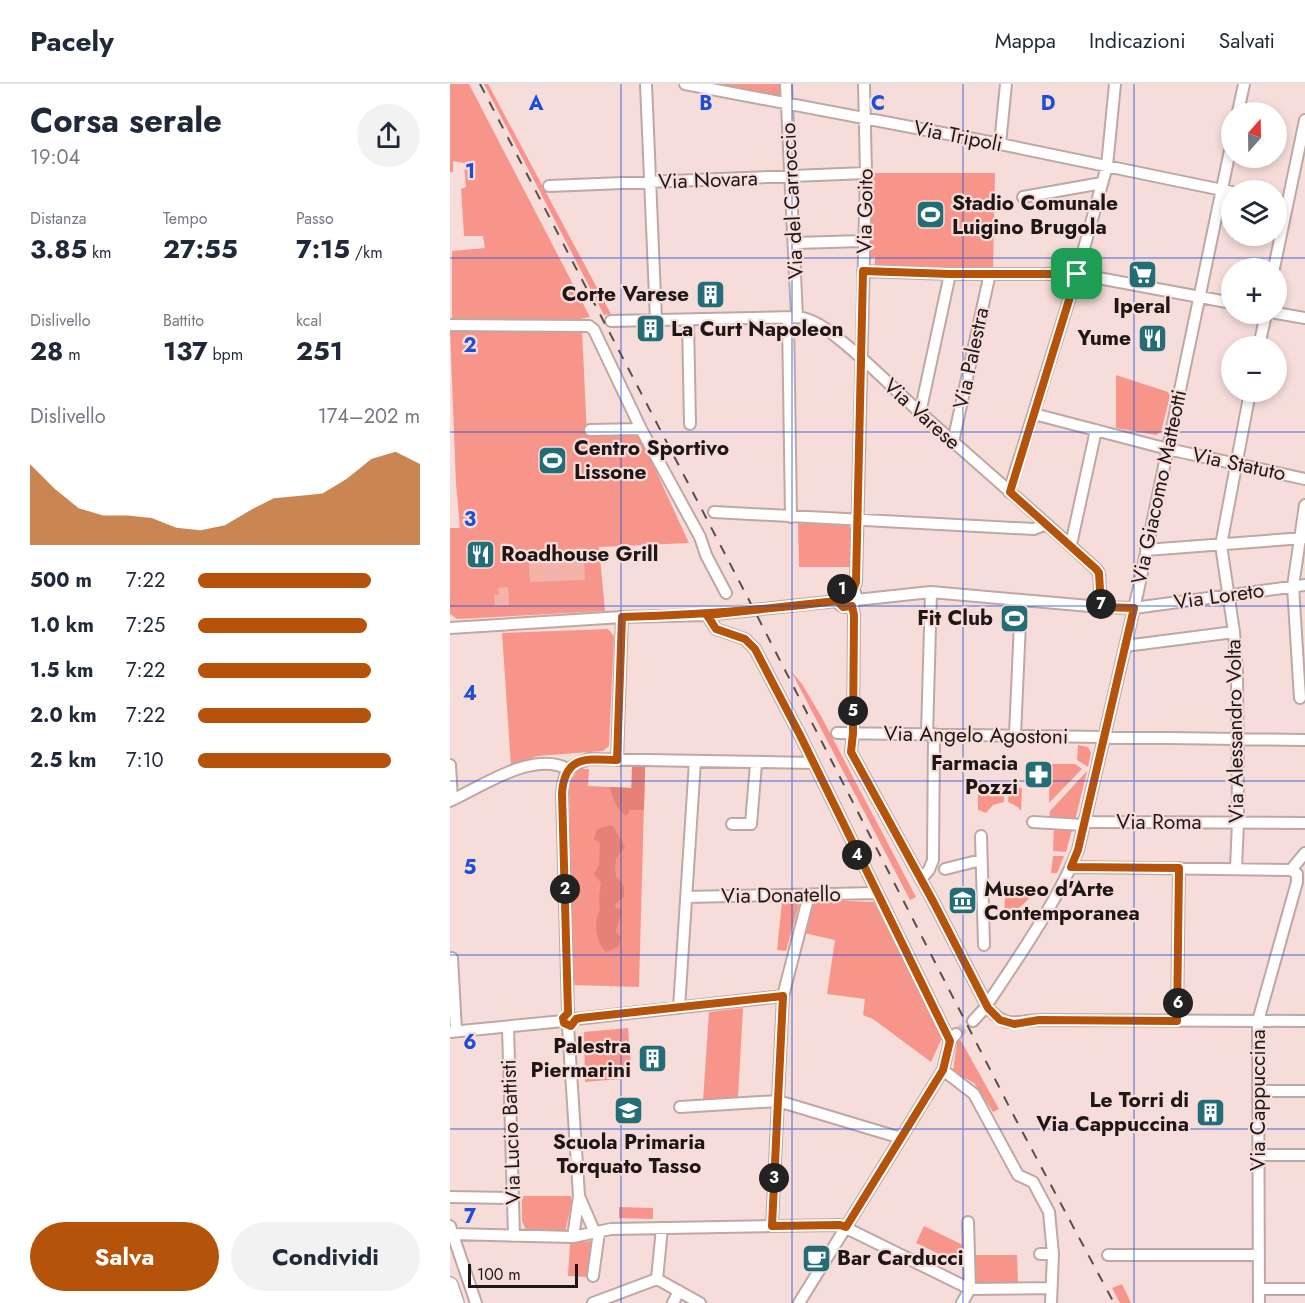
<!DOCTYPE html>
<html lang="it">
<head>
<meta charset="utf-8">
<style>
	body { margin:0; font-family:Jost,sans-serif; background:#f2f2f3; color:#1f2937; height:100vh; display:flex; flex-direction:column; font-size:22px; white-space:nowrap }
	* { box-sizing:border-box; margin:0 }
	p { font-size:20px; color:#747a83 }
	.icon { flex:none; width:33px; height:33px; fill:none; stroke:currentColor; stroke-width:2; stroke-linecap:round; stroke-linejoin:round }
	.map { position:relative; flex:1; overflow:hidden }
	.details { display:flex; flex-direction:column; background:#fff; width:450px }
	.details>* { flex:none }
	.needle { width:39px; rotate:20deg }
	.fabs { position:absolute; left:771px; top:18px; display:grid; gap:12px }
	.fabs a { display:grid; place-items:center; width:66px; height:66px; border-radius:50%; background:#fff; box-shadow:0 3px 9px #0003; font-size:30px }
	.scale { position:absolute; left:18px; bottom:15px; width:110px; box-sizing:border-box; padding-left:6px; border:3px solid #1f1716; border-top:0; font-size:16px; line-height:21px; white-space:nowrap; color:#1f1716; -webkit-text-stroke:4px #f7ddda; paint-order:stroke }
	.pin { position:absolute; display:grid; place-items:center; width:51px; height:51px; color:#fff; margin:-26px; border-radius:12px; box-shadow:0 3px 9px #0006 }
	.km { position:absolute; width:30px; height:30px; margin:-15px; border-radius:50%; background:#222; color:#fff; font-size:16px; line-height:30px; text-align:center }
	.round { display:grid; place-items:center; flex:none; width:63px; height:63px; border-radius:32px; background:#f2f2f3 }
	.summary { display:flex; align-items:center; justify-content:space-between; height:102px; padding:0 30px }
	h1 { font-size:33px; font-weight:700; line-height:45px }
	.metrics { display:grid; grid-template-columns:repeat(3,1fr); gap:9px; height:102px; padding:6px 30px }
	.metrics div { display:grid; align-content:center }
	.metrics b { font-size:26px; font-weight:700 }
	.metrics small { font-size:16px; font-weight:400 }
	.metrics p { font-size:16px }
	.chart { height:168px; padding:12px 30px }
	.chart p { display:flex; justify-content:space-between }
	.chart svg { width:100%; height:108px; margin-top:6px; fill:#b45309; opacity:.7 }
	.cta { display:flex; gap:12px; margin-top:auto; padding:12px 30px }
	.cta a { flex:1; height:69px; border-radius:36px; background:#b45309; color:#fff; font-size:24px; font-weight:700; line-height:69px; text-align:center }
	.cta a+a { background:#f2f2f3; color:#1f2937 }
	ul { padding:0 30px; list-style:none; font-size:20px }
	li { display:grid; grid-template-columns:96px 72px 1fr; align-items:center; height:45px }
	li i { height:15px; border-radius:8px; background:#b45309 }
	header { display:flex; align-items:center; gap:36px; box-sizing:border-box; height:84px; padding:0 30px; background:#fff; border-bottom:2px solid #e0e1e3 }
	header strong { font-size:28px }
	nav { display:flex; gap:33px; margin-inline-start:auto; font-size:21px }
	main { display:flex; flex:1; min-height:0 }
	.map>svg:first-child { display:block }
	.green { fill:#f7958b }
	.forest { fill:#e68177 }
	.water { fill:#f3b3ab }
	.lines { fill:none; stroke-linecap:round; stroke-linejoin:round }
	.minor-tunnel { stroke:#d7bfbd; stroke-width:10; stroke-dasharray:10 5; stroke-linecap:butt }
	.minor-casing { stroke:#bfa7a4; stroke-width:14 }
	.highway-casing { stroke:#bfa7a4; stroke-width:18 }
	.minor { stroke:#fff; stroke-width:10 }
	.highway { stroke:#fff; stroke-width:15 }
	.rail { stroke:#5a4d4b; stroke-width:2; stroke-dasharray:10 10; stroke-linecap:butt }
	.route-casing { stroke:#fff; stroke-width:12 }
	.route { stroke:#b45309; stroke-width:8 }
	.grid { fill:none; stroke:#1d4ed8; stroke-width:1.5; stroke-opacity:0.55 }
	.labels { text-anchor:middle; stroke-width:4.5; stroke-linejoin:round; paint-order:stroke }
	.street-label { font-size:21px; fill:#1f1716; stroke:#f7ddda }
	.poi-label { font-size:21px; font-weight:bold; fill:#1f1716; stroke:#f7ddda; text-anchor:start }
	.grid-label { font-size:20px; text-anchor:middle; font-weight:bold; fill:#1d4ed8; stroke:#f7ddda; stroke-width:4.5; stroke-linejoin:round; paint-order:stroke }
</style>
</head>
<body>
<header>
<strong>Pacely</strong>
<nav><a>Mappa</a><a>Indicazioni</a><a>Salvati</a></nav>
</header>
<main>
<section class="details">
<div class="summary"><div><h1>Corsa serale</h1><p>19:04</p></div><a class="round"><svg class="icon" aria-label="share" viewBox="0 0 24 24"><path d="M12 15V3M7 8l5-5 5 5M5 13v7h14v-7"/></svg></a></div>
<div class="metrics">
<div><p>Distanza</p><b>3.85<small> km</small></b></div>
<div><p>Tempo</p><b>27:55</b></div>
<div><p>Passo</p><b>7:15<small> /km</small></b></div>
</div>
<div class="metrics">
<div><p>Dislivello</p><b>28<small> m</small></b></div>
<div><p>Battito</p><b>137<small> bpm</small></b></div>
<div><p>kcal</p><b>251</b></div>
</div>
<div class="chart"><p><span>Dislivello</span>174–202 m</p>
<svg viewBox="0 0 160 44" preserveAspectRatio="none"><path d="M0 44V11L10 21L20 29L30 32L40 32L50 33L60 37L70 38L80 36L90 30L100 25L110 24L120 23L130 17L140 9L150 6L160 11V44z"/></svg>
</div>
<ul>
<li><b>500 m</b>7:22<i style="width:78%"></i></li>
<li><b>1.0 km</b>7:25<i style="width:76%"></i></li>
<li><b>1.5 km</b>7:22<i style="width:78%"></i></li>
<li><b>2.0 km</b>7:22<i style="width:78%"></i></li>
<li><b>2.5 km</b>7:10<i style="width:87%"></i></li>
</ul>
<div class="cta"><a>Salva</a><a>Condividi</a></div>
</section>
<div class="map">
<svg width="855" height="1219" viewBox="0 0 855 1219">
	<rect width="100%" height="100%" fill="#f7ddda"/>
	<path class="green" d="M0,0H19L140,233L124,236H2V167L35,164L33,152H14L11,105L16,103L14,79L3,77V88H0Z
		M34,0H38L161,230L154,231Z
		M270,0H331L332,8L327,13Z
		M421,89H545L543,185L425,183V173H417Z
		M132,246L137,351L189,350L239,459L149,463L155,527L7,535L0,530V444H10L6,400L0,247Z
		M666,291L718,308L720,312L711,348L706,351L666,344Z
		M348,439L399,442L401,445V483H349Z
		M158,545L164,552L159,662L153,667L87,672L61,682L52,549Z
		M341,587L352,600L371,632L466,813L460,816Z
		M628,661L638,663L641,669L638,683L627,676Z
		M600,680H625L632,685L599,719Z
		M182,683H195L189,903L122,901L119,698L129,685H139L138,702L181,704Z
		M637,687L625,737L599,736L600,727Z
		M528,703H554V718L543,721L536,729L528,726Z
		M559,703L572,704L571,727L568,723L558,718Z
		M604,742H623L616,768L603,767Z
		M603,772H614L607,789H601Z
		M555,810H578L580,814L554,837Z
		M368,816L424,818L492,954L481,978L423,935L413,931L415,915L377,910L385,856L354,849L362,821Z
		M350,817L336,867L327,866L332,818Z
		M293,924L288,1013L253,1017L259,928Z
		M178,944L182,994L135,998L134,948Z
		M510,955L549,1025L543,1028L524,999L503,987L507,958Z
		M72,1112H121L122,1118L115,1148H77L72,1137Z
		M169,1123L203,1124V1135L169,1134Z
		M474,1142L515,1162V1182L466,1159Z
		M143,1157L139,1193L118,1192L120,1159Z
		M522,1171H567L568,1199H524Z
		M672,1200L681,1219H670L662,1204Z"/>
	<path class="forest" d="M182,683H195L194,726H180L176,732C165,724 164,714 159,703L182,704Z
		M161,741L164,743L175,763L166,775L165,784L166,792L174,802V812L165,821L166,824L172,825C172,834 167,839 166,848L171,853L169,862L157,868C146,861 143,837 150,826L149,813L151,799L144,790L149,781L150,759L144,755L147,745Z"/>
	<path class="water" d="M134,476L135,496L80,498L79,478Z
		M58,503L59,521L45,522L44,511H49L48,504Z"/>
	<g class="lines">
		<path class="minor-tunnel" d="M506,950L523,937"/>
		<defs>
			<path id="minor" d="M196,0L206,236
				M235,0L550,60L782,108
				M336,0L347,233
				M788,28L794,0
				M550,60L556,0
				M99,102L416,89
				M573,113L652,99
				M344,159L414,157
				M824,184L855,36
				M413,187L500,190H627L782,219
				M826,229L855,234
				M338,234L341,433
				M238,236L240,340
				M161,237L347,233C358,234 367,239 376,245C411,270 440,302 472,330C530,382 589,432 646,485L649,489L651,523
				M0,241L139,242L144,246L191,345L250,453L256,471L276,509
				M809,262L816,230
				M470,329L500,190
				M584,330L718,365L855,395
				M140,346L191,345
				M503,358L540,189
				M559,408L624,200L657,82L665,0
				M264,428L584,445L596,440
				M618,459L622,456L646,346
				M696,466L854,454
				M386 513a10 10 0 1 1 20 0a10 10 0 1 1-20 0Z
				M403,506L406,498L416,89L414,0
				M406,516L481,508L651,523L684,524L855,501
				M402,522L404,531L403,649L401,668L484,819L538,924C557,945 564,937 589,936L855,937
				M257,531L266,545L295,555L305,565L350,651L500,957
				M0,544L172,533L257,531L387,517
				M675,562L784,548
				M850,614L843,502L855,421
				M387,649L855,656
				M477,650L481,508
				M565,651L571,516
				M167,676L172,533
				M0,681L2,716
				M0,717C33,702 83,666 118,685
				M634,737L644,738L855,739
				M583,738L633,741
				M282,740H301L306,680
				M531,752L534,861
				M621,783L841,786
				M786,784L788,738L787,590L784,548L771,461L800,308
				M495,785L531,776
				M841,786L855,769
				M471,795L479,786L483,776L484,650
				M237,813L426,809
				M2,874L6,947
				M540,916C570,871 608,816 628,766L688,507L782,57
				M229,924L245,677
				M118,929L112,709C114,686 118,682 139,675L363,679
				M126,935L333,912
				M523,937L533,926
				M727,937L729,784
				M118,942L129,1112L123,1153
				M58,943L64,1152
				M0,948L113,937
				M493,986L524,1010L568,1091L583,1098L599,1128L603,1170
				M809,1007H855
				M230,1023L328,1017L451,1054
				M809,1071H855
				M129,1112L145,1149
				M0,1113L64,1114
				M322,1141L333,912L359,811
				M0,1142L26,1219
				M212,1144L207,1195L250,1219
				M3,1150L123,1153L161,1145L390,1141L520,1205L601,1204
				M590,1170H603L601,1219
				M658,1171H807
				M143,1192L149,1148
				M809,1205H855
				M143,1219L207,1195
				M223,1219L229,1207
				M349,1219L493,986L500,957L506,950
				M512,1219L520,1205L518,1138
				M809,1219L808,937L847,798V790L841,786"/>
			<path id="highway" d="M0,1201L6,1219"/>
		</defs>
		<use href="#minor" class="minor-casing"/>
		<use href="#highway" class="highway-casing"/>
		<use href="#minor" class="minor"/>
		<use href="#highway" class="highway"/>
		<path class="rail" d="M30,0L300,518L565,1034L664,1219"/>
	</g>
	<g class="lines">
		<defs>
			<path id="route" d="M627,190H500L413,187L406,498L403,506L398,503L390,506L387,511V517C315,526 244,531 172,533L167,676C136,675 115,671 112,709L118,929L113,934L114,939L121,942L126,935L130,934L333,912L322,1142L390,1141L396,1143L493,986L500,957L350,651L305,565L295,555L266,545L257,531L387,517L393,523L402,522L404,531L403,649L401,668L484,819L538,924L550,936L564,940L589,936L727,937L729,784L621,783L628,766L684,524L651,523L649,489L646,485L560,408L627,190"/>
		</defs>
		<use href="#route" class="route-casing"/>
		<use href="#route" class="route"/>
	</g>
	<path class="grid" d="M171,0V1219M342,0V1219M513,0V1219M684,0V1219M0,174H855M0,348H855M0,522H855M0,697H855M0,871H855M0,1045H855"/>
	<defs>
		<symbol id="stadium-square" viewBox="-11 -11 22 22"><rect x="-9" y="-9" width="18" height="18" rx="4" fill="#236d76" stroke="#f7ddda"/><path d="M0-5a6.5 5 0 1 0 0 10a6.5 5 0 1 0 0-10ZM-3.5-1.8h7v3.6h-7Z" fill="#fff"/></symbol>
		<symbol id="supermarket-square" viewBox="-11 -11 22 22"><rect x="-9" y="-9" width="18" height="18" rx="4" fill="#236d76" stroke="#f7ddda"/><path d="M-6-5.5h2.5l.6 2H6L4.5 2H-2.5L-4.4-4H-6ZM-1.5 3.2a1.3 1.3 0 1 0 .1 0ZM3 3.2a1.3 1.3 0 1 0 .1 0Z" fill="#fff"/></symbol>
		<symbol id="building-square" viewBox="-11 -11 22 22"><rect x="-9" y="-9" width="18" height="18" rx="4" fill="#236d76" stroke="#f7ddda"/><path d="M-4-6H4V6H1V3H-1V6H-4ZM-2.5-4.3h1.7v1.8h-1.7ZM.8-4.3h1.7v1.8H.8ZM-2.5-1h1.7V.8h-1.7ZM.8-1h1.7V.8H.8Z" fill="#fff"/></symbol>
		<symbol id="restaurant-square" viewBox="-11 -11 22 22"><rect x="-9" y="-9" width="18" height="18" rx="4" fill="#236d76" stroke="#f7ddda"/><path d="M-5-6h1v4h1v-4h1v4h1v-4h1v5L-1.5 .5V6h-2V.5L-5-1ZM5-6V6H3V1.5H1.5Q1.5-4 5-6Z" fill="#fff"/></symbol>
		<symbol id="pharmacy-square" viewBox="-11 -11 22 22"><rect x="-9" y="-9" width="18" height="18" rx="4" fill="#236d76" stroke="#f7ddda"/><path d="M-2-6h4v4h4v4h-4v4h-4v-4h-4v-4h4Z" fill="#fff"/></symbol>
		<symbol id="museum-square" viewBox="-11 -11 22 22"><rect x="-9" y="-9" width="18" height="18" rx="4" fill="#236d76" stroke="#f7ddda"/><path d="M0-6L6-3V-2H-6V-3ZM-5-1h2V3h-2ZM-1-1h2V3h-2ZM3-1h2V3H3ZM-6 4H6V6H-6Z" fill="#fff"/></symbol>
		<symbol id="school-square" viewBox="-11 -11 22 22"><rect x="-9" y="-9" width="18" height="18" rx="4" fill="#236d76" stroke="#f7ddda"/><path d="M0-5L7-2L0 1L-7-2ZM-4 1L0 2.5L4 1V4Q0 6-4 4Z" fill="#fff"/></symbol>
		<symbol id="cafe-square" viewBox="-11 -11 22 22"><rect x="-9" y="-9" width="18" height="18" rx="4" fill="#236d76" stroke="#f7ddda"/><path d="M-5.5-4.5H6V0H3Q3 3.5 0 3.5H-2.5Q-5.5 3.5-5.5 0ZM3-3.2v2h1.7v-2ZM-6 4.5H4V6H-6Z" fill="#fff"/></symbol>
	</defs>
	<g fill-rule="evenodd">
		<use href="#stadium-square" x="464" y="114" width="33" height="33"/>
		<use href="#supermarket-square" x="676" y="174" width="33" height="33"/>
		<use href="#building-square" x="244" y="194" width="33" height="33"/>
		<use href="#building-square" x="184" y="228" width="33" height="33"/>
		<use href="#restaurant-square" x="686" y="238" width="33" height="33"/>
		<use href="#stadium-square" x="86" y="360" width="33" height="33"/>
		<use href="#restaurant-square" x="14" y="454" width="33" height="33"/>
		<use href="#stadium-square" x="548" y="518" width="33" height="33"/>
		<use href="#pharmacy-square" x="572" y="674" width="33" height="33"/>
		<use href="#museum-square" x="496" y="800" width="33" height="33"/>
		<use href="#building-square" x="186" y="958" width="33" height="33"/>
		<use href="#school-square" x="162" y="1010" width="33" height="33"/>
		<use href="#building-square" x="744" y="1012" width="33" height="33"/>
		<use href="#cafe-square" x="350" y="1158" width="33" height="33"/>
	</g>
	<g class="labels">
		<g class="street-label">
			<text transform="translate(508 52) rotate(11)" y="7">Via Tripoli</text>
			<text transform="translate(258 96) rotate(-2)" y="7">Via Novara</text>
			<text transform="translate(342 117) rotate(-93)" y="7">Via del Carroccio</text>
			<text transform="translate(415 127) rotate(-89)" y="7">Via Goito</text>
			<text transform="translate(521 274) rotate(-78)" y="7">Via Palestra</text>
			<text transform="translate(472 330) rotate(42)" y="7">Via Varese</text>
			<text transform="translate(789 380) rotate(12)" y="7">Via Statuto</text>
			<text transform="translate(709 403) rotate(-78)" y="7">Via Giacomo Matteotti</text>
			<text transform="translate(769 512) rotate(-8)" y="7">Via Loreto</text>
			<text transform="translate(785 647) rotate(-91)" y="7">Via Alessandro Volta</text>
			<text transform="translate(526 651) rotate(1)" y="7">Via Angelo Agostoni</text>
			<text x="709" y="745">Via Roma</text>
			<text transform="translate(331 811) rotate(-1)" y="7">Via Donatello</text>
			<text transform="translate(808 1016) rotate(-90)" y="7">Via Cappuccina</text>
			<text transform="translate(61 1048) rotate(-92)" y="7">Via Lucio Battisti</text>
		</g>
		<g class="poi-label">
			<text x="502" y="126">Stadio Comunale<tspan x="502" dy="24">Luigino Brugola</tspan></text>
			<text x="239" y="217" text-anchor="end">Corte Varese</text>
			<text x="692" y="229" text-anchor="middle">Iperal</text>
			<text x="221" y="252">La Curt Napoleon</text>
			<text x="681" y="261" text-anchor="end">Yume</text>
			<text x="124" y="371">Centro Sportivo<tspan x="124" dy="24">Lissone</tspan></text>
			<text x="51" y="477">Roadhouse Grill</text>
			<text x="543" y="541" text-anchor="end">Fit Club</text>
			<text x="568" y="686" text-anchor="end">Farmacia<tspan x="568" dy="24">Pozzi</tspan></text>
			<text x="534" y="812">Museo d'Arte<tspan x="534" dy="24">Contemporanea</tspan></text>
			<text x="181" y="969" text-anchor="end">Palestra<tspan x="181" dy="24">Piermarini</tspan></text>
			<text x="739" y="1023" text-anchor="end">Le Torri di<tspan x="739" dy="24">Via Cappuccina</tspan></text>
			<text x="179" y="1065" text-anchor="middle">Scuola Primaria<tspan x="179" dy="24">Torquato Tasso</tspan></text>
			<text x="387" y="1181">Bar Carducci</text>
		</g>
	</g>
	<g class="grid-label">
		<text x="86" y="26">A</text>
		<text x="256" y="26">B</text>
		<text x="428" y="26">C</text>
		<text x="598" y="26">D</text>
		<text x="20" y="94">1</text>
		<text x="20" y="268">2</text>
		<text x="20" y="442">3</text>
		<text x="20" y="616">4</text>
		<text x="20" y="790">5</text>
		<text x="20" y="965">6</text>
		<text x="20" y="1139">7</text>
	</g>
</svg>
<div class="fabs">
<a><svg class="needle" viewBox="-14 -14 28 28"><path d="M0-13l5 13h-10z" fill="#e53935"/><path d="M0 13l5-13h-10z" fill="#747a83"/></svg></a>
<a><svg class="icon" aria-label="layers" viewBox="0 0 24 24"><path d="M12 4l9 5-9 5-9-5zM3 14l9 5 9-5"/></svg></a>
<a>+</a>
<a>−</a>
</div>
<div class="scale">100 m</div>
<div class="pin" style="left:627px;top:190px;background:#1e9e55"><svg class="icon" aria-label="arrive" viewBox="0 0 24 24"><path d="M6 21V4h12l-3 4 3 4H6"/></svg></div>
<b class="km" style="left:392px;top:505px">1</b>
<b class="km" style="left:115px;top:805px">2</b>
<b class="km" style="left:324px;top:1094px">3</b>
<b class="km" style="left:407px;top:771px">4</b>
<b class="km" style="left:403px;top:627px">5</b>
<b class="km" style="left:728px;top:919px">6</b>
<b class="km" style="left:651px;top:520px">7</b>
</div>
</main>
</body>
</html>
